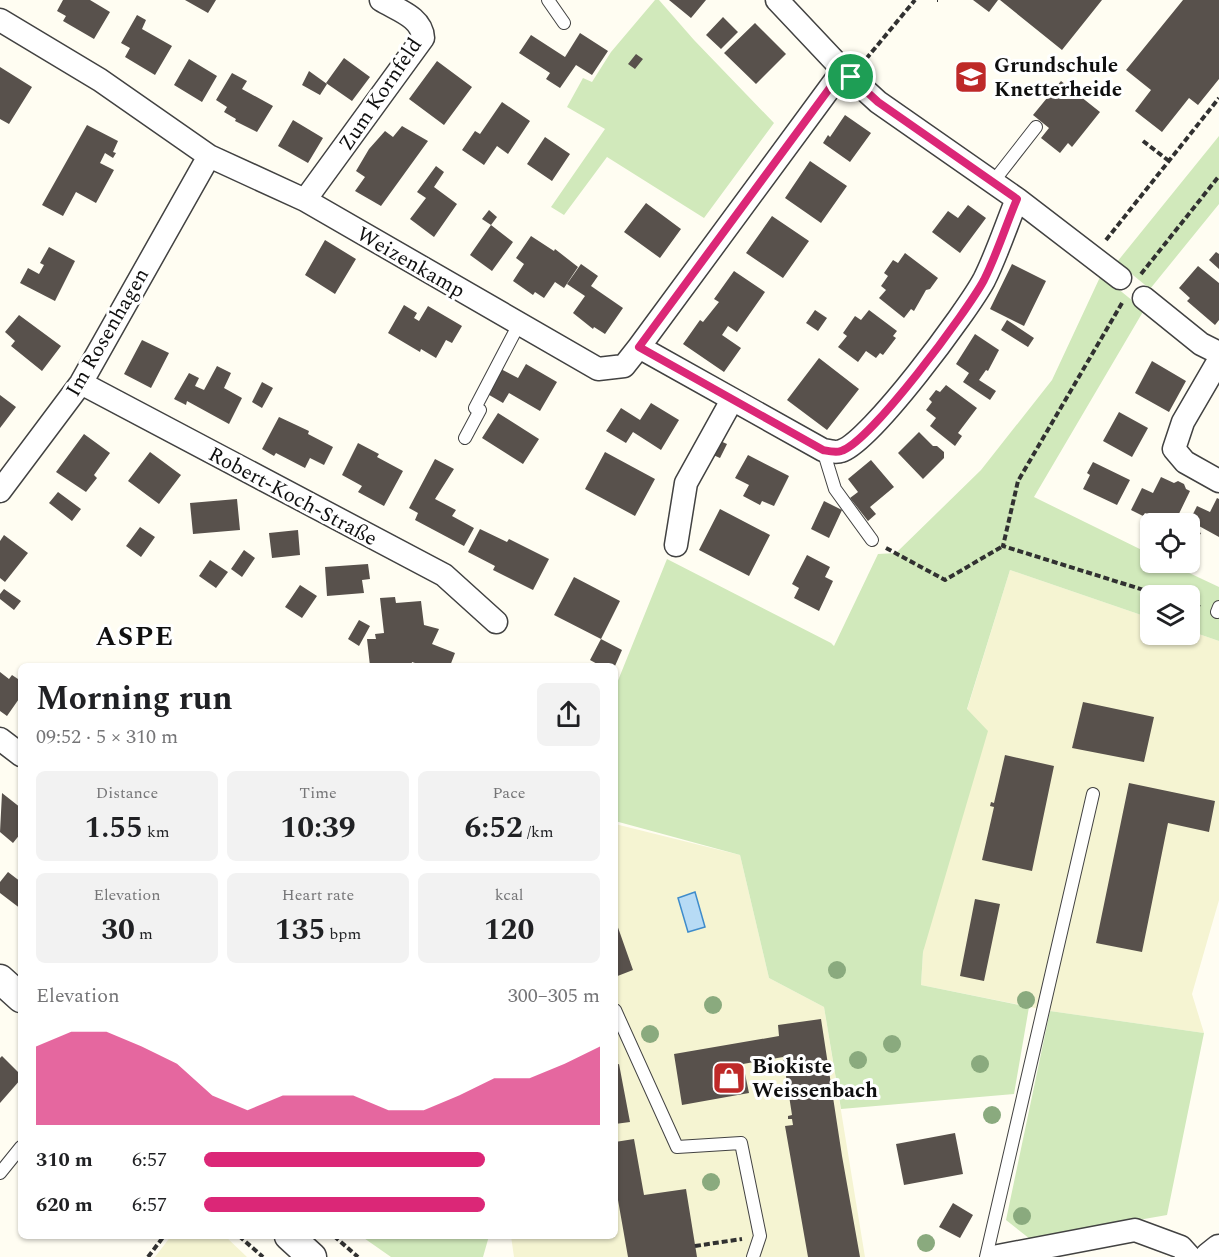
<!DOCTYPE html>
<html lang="en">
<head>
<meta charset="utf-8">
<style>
	body { margin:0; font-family:Spectral,serif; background:#f2f2f2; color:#202124; height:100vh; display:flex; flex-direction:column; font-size:22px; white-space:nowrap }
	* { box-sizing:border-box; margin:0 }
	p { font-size:20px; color:#757577 }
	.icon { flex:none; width:33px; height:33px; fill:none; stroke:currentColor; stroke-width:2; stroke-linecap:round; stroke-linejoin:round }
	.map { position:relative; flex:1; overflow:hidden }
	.side { position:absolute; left:18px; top:663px; width:600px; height:576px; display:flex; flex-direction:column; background:#fff; border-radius:9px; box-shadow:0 2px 4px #0004 }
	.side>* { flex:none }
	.fabs { position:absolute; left:1140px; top:513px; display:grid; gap:12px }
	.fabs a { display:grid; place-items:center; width:60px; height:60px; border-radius:9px; background:#fff; box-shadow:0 2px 4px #0004; font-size:30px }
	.pin { position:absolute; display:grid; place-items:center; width:51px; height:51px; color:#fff; margin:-26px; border:3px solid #fff; border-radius:50%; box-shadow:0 2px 6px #0007 }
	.round { display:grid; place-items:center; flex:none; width:63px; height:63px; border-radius:9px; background:#f2f2f2 }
	.head { display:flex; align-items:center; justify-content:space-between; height:102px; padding:0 18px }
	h1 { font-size:33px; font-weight:700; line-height:45px }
	.figures { display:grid; grid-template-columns:repeat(3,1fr); gap:9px; height:102px; padding:6px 18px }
	.figures div { display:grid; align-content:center; border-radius:9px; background:#f2f2f2; text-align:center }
	.figures b { font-size:30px; font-weight:700 }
	.figures small { font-size:16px; font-weight:400 }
	.figures p { font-size:16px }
	.chart { height:168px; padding:12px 18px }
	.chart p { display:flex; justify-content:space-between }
	.chart svg { width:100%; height:108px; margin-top:6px; fill:#db2777; opacity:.7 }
	ul { padding:0 18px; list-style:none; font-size:20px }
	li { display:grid; grid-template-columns:96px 72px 1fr; align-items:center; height:45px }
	li i { height:15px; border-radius:8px; background:#db2777 }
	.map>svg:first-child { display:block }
	.farmland { fill:#f5f4d2 }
	.green { fill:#d1e9bb }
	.water { fill:#b7dbf5; stroke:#3f8ccb; stroke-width:1.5 }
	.building { fill:#58514c }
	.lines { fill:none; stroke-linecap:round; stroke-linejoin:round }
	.service-casing { stroke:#424242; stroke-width:14 }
	.minor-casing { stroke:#424242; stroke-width:25 }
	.tertiary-casing { stroke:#424242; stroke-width:31 }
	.path { stroke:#313131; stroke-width:4; stroke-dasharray:6 3; stroke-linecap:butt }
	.service { stroke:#fff; stroke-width:12 }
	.minor { stroke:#fff; stroke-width:22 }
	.tertiary { stroke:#fff; stroke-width:28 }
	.tree { fill:#8aaa7e }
	.route-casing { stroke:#fff; stroke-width:12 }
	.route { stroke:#db2777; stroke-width:8 }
	.labels { text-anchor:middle; stroke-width:6; stroke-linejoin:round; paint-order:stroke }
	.poi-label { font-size:21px; font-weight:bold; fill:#0f0f0f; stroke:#fff; text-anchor:start }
	.street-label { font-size:21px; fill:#0f0f0f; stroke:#fff }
	.district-label { font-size:27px; font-weight:bold; letter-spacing:1.5px; fill:#0f0f0f; stroke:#fff }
</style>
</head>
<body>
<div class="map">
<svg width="1219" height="1257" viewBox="0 0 1219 1257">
	<rect width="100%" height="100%" fill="#fffdf2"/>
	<path class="farmland" d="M1010,570L1150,618V634H1190V631L1219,641V900L1192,994L1204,1033L1050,1011L921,985L923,952L967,710Z
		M615,824L740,855L769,978L824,1007L865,1257H514L511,1236H615Z
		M171,1236H225L247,1257H155Z"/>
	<path class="green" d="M655,0H659L694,40L774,123L704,218L607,157L564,215L551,207L605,129L567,107L583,78L592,82L611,52Z
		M1219,136V204L1150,289L1117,262Z
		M1101,275L1144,310L1034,497L1150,554V562L1168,563L1219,587V641L1190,631V596H1150V618L1010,570L967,709L988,731L923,952L921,985L1029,1007L1014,1094L841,1109L824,1007L769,978L740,855L615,821V688L667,559L831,643L834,646L878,554L896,553L981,470L1052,380Z
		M1050,1011L1204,1033L1167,1215L1030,1239L1006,1220Z
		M361,1236H489L483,1257H391Z"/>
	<path class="water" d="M695,892L705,927L688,932L678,898Z"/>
	<path class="building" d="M63,0H90L110,12L94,39L63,21L66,16L57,11Z
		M185,0H216L208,13Z
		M669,0H706L691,18Z
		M973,0H998L989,12Z
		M1000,0H1102L1062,50Z
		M1183,0H1219V79L1198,105L1189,98L1162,132L1135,111L1151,90L1126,70Z
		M137,15L146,20L142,29L172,46L155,75L125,57L130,48L121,43Z
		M723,17L738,32L721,49L706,35Z
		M755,23L786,54L756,84L724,53Z
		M580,33L608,51L592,75L576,65L560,88L546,79L550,73L519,53L531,35L565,57Z
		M636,54L643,59L635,69L628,64Z
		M344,58L370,77L352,101L326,83Z
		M189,59L217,76L202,102L174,85Z
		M437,61L472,87L444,125L409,99Z
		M0,67L32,87L9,124L0,119Z
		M309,71L327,84L320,95L302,85Z
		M232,73L247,81L242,89L273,106L257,132L235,121L236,119L224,112L227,107L216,100Z
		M1061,81L1100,112L1072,147L1068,143L1060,153L1041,138L1049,128L1033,115Z
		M502,102L530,121L508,154L497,146L484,165L462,150L475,131L480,134Z
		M845,115L871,133L850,162L823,143L828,135L830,137Z
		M293,120L323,138L308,163L278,146Z
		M87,125L118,141L113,152L116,153L113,158L105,153L100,163L114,170L96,203L76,192L63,216L42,205Z
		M402,126L428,141L381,206L355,191L365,177L356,171L369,149L385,131L393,137Z
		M545,137L570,154L552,181L527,164Z
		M810,161L847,186L821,223L785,198Z
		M436,166L444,172L434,187L457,204L434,237L410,219L426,198L417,192Z
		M646,203L681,229L660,258L624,232Z
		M968,205L986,218L960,253L932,232L948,211L958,218Z
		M489,210L497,217L491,225L482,219Z
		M772,216L809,241L783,278L746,253Z
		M491,225L513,242L492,271L470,255Z
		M531,236L554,251L555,249L578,267L564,288L555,282L544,298L535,292L533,295L513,281L524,264L516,258Z
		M325,240L356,259L335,294L305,275Z
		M49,247L75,261L55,301L20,283L28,268L39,274L44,265L40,263Z
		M1216,252L1219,254V269L1209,260Z
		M905,253L938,278L930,289L926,290L914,311L911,309L904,318L879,298L886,290L881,286L888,276L884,273L893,260L898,263Z
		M581,264L598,276L591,286L623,308L605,334L594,327L593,329L573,313L585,296L567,284Z
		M1012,264L1046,281L1024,326L990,309Z
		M1198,266L1219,283V320L1215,325L1187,301L1190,298L1179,288Z
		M734,271L765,292L737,332L728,326L722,335L741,348L724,372L683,344L700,320L703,322L719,302L714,299Z
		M404,305L417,313L414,318L419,321L428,306L462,326L452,343L446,340L436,358L421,349L420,352L388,333Z
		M815,310L827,318L818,331L806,323Z
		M869,310L897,331L893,336L896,338L883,355L880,353L876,358L866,351L858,362L838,347L847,336L843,333L855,316L861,320Z
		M19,315L61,346L42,371L11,346L15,341L5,332Z
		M1007,320L1034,338L1028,347L1001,330Z
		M975,334L999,350L988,371L986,370L979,380L996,391L990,400L963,382L969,373L956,364Z
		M142,340L169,353L151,388L124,374Z
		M819,358L859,389L827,430L787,400Z
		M1152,361L1186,381L1169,412L1135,393Z
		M526,364L557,382L540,411L509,393L503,403L484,392L497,367L518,378Z
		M217,366L231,373L224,388L242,398L229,424L187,401L186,405L174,399L189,373L199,378L195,386L204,390Z
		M262,382L273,388L262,408L252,402Z
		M946,385L977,408L958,433L962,436L955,446L930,426L936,418L926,410L932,402L929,399L936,390L940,392Z
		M0,395L16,407L0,428Z
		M651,403L679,420L661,450L633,432L626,443L606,431L621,408L640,420Z
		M1119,412L1148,428L1132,457L1103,441Z
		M498,413L539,439L523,464L482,438Z
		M279,417L309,431L308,434L333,447L324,465L310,458L305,468L276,453L274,456L262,449Z
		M919,432L933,446H937L944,452V458L923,479L898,453Z
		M84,434L110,453L94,475L97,478L86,492L56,472Z
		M718,440L727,444L720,458L711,454Z
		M358,443L379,454L377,457L403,471L384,506L358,492L362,486L342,475Z
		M150,452L181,475L159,504L128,481Z
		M605,452L655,479L635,516L585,489Z
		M748,455L789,476L774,506L762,501L760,505L743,496L749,485L735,478Z
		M435,459L454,469L435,499L456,510L452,516L474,528L464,546L415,520L418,513L409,508Z
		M871,460L894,487L870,507L876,514L868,521L850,498L858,492L848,479Z
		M1093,462L1130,480L1117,505L1083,489L1090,475L1087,473Z
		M1161,477L1174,483L1178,481L1184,484L1186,489L1190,491L1174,524H1167L1145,513L1143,516L1131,510L1142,488L1153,493Z
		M58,492L81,509L72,521L49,503Z
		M1217,498L1219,499V537L1199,526L1196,531L1201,533L1197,540L1190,536L1188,524L1197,506L1210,512Z
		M237,499L240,530L193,534L190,503Z
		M824,501L842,510L829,538L811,529Z
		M720,509L770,535L749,576L699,550Z
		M140,527L155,537L141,557L126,546Z
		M480,529L507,542L509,539L549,559L533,590L493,570L495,566L468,552Z
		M298,530L300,555L272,558L269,533Z
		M4,535L28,553L5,582L0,578V541Z
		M244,550L255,558L242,577L231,569Z
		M807,555L830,567L825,577L833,581L819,611L794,598L799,588L792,584Z
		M210,560L228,572L216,588L199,576Z
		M368,564L370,579L362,580L364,593L327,596L325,567Z
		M574,577L620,601L601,639L622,650L615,666H601L590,660L601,639L554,615Z
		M300,585L317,596L302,618L285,607Z
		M4,589L21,601L14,610L0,599V594Z
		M395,597L396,603L421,601L424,625L439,629L432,644L455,653L450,666H424L412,662L411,666H370L367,639H376L375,634L384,633L380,598Z
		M359,620L370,626L359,646L348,639Z
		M0,672L9,679L12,675L21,681V696L7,716L0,711Z
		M1083,702L1154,717L1144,762L1072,748Z
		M1005,755L1054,766L1032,871L982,860L994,807L990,806L991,802L994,803Z
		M1129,783L1215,801L1209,832L1168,823L1142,952L1096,943Z
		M2,793L21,808V833L13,843L0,832Z
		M8,872L21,882V909L0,893V882Z
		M975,899L1000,904L984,981L960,976Z
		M615,919L633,970L615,977Z
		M821,1019L842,1156L860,1257H808L785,1126L793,1125L792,1119H788V1116L792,1115L783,1057L743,1064L749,1093L682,1105L674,1054L779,1036L778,1025Z
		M2,1056L21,1075V1079L0,1103V1058Z
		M619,1064L630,1122L615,1124V1065Z
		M955,1133L963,1174L904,1185L896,1144Z
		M634,1139L644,1195L686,1189L697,1257H628L615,1183V1142Z
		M953,1203L973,1215L960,1238L939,1227Z"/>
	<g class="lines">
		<defs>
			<path id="service" d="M548,0L564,23
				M993,182L1036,127
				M465,438L480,410L475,408L519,324
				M823,450L835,489L872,540
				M1217,612L1219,607
				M615,1010L677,1147L741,1143L760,1236L753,1257
				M0,1173L21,1147
				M986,1257L1093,794"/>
			<path id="minor" d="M777,0L843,70L878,102L1017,199L1120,278
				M0,20L100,80L209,156L305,200L598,369L624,366L639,347L823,450C828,451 836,453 841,451C870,443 968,310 984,280C997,254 1006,226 1017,199
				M305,200L423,38C422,17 397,10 381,0
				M1144,298L1201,344L1219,353
				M639,347L843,70
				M1219,360L1183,422L1174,449L1185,462L1219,481
				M81,383L444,575L496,622
				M0,491L81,383L209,156
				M676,545L686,483L732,400
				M0,739L21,755
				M993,1257L1135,1230L1181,1247L1190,1257"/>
			<path id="tertiary" d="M0,979L21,998
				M289,1236L312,1257
				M1209,1257L1219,1249"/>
		</defs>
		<use href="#service" class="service-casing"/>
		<use href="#minor" class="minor-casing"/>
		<use href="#tertiary" class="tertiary-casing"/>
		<path class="path" d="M937,0H938
			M866,59L915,0
			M1143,141L1169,161
			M1106,240L1219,98
			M1141,274L1219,176
			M1122,303L1018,481L1003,546L1163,596
			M886,548L945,580L1003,546
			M1190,604L1200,607
			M239,1236L263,1257
			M334,1236L358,1257
			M695,1246L742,1239
			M148,1257L164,1236"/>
		<use href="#service" class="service"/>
		<use href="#minor" class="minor"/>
		<use href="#tertiary" class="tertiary"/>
	</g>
	<g class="tree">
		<circle cx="837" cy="970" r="9"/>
		<circle cx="1026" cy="1000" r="9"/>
		<circle cx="713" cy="1005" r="9"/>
		<circle cx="650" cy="1034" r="9"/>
		<circle cx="892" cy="1044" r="9"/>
		<circle cx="858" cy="1060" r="9"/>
		<circle cx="980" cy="1064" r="9"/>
		<circle cx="992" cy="1115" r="9"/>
		<circle cx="711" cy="1182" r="9"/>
		<circle cx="1022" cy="1216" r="9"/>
		<circle cx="926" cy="1243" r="9"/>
	</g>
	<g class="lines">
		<defs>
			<path id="route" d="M843,70L878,102L1017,199C1006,225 997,254 984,280C968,310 870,443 841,451C836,453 828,451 823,450L639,347Z"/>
		</defs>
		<use href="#route" class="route-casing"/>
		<use href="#route" class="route"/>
	</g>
	<defs>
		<symbol id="school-square" viewBox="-11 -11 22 22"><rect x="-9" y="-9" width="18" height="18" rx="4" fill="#be2928" stroke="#fff"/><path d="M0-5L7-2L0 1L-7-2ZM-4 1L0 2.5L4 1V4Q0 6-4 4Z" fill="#fff"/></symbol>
		<symbol id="shop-square" viewBox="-11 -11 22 22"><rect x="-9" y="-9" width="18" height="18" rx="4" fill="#be2928" stroke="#fff"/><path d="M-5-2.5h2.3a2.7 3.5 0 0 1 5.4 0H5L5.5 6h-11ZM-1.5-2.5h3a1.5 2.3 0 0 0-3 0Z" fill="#fff"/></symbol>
	</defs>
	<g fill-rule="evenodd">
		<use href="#school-square" x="952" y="58" width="38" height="38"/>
		<use href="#shop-square" x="710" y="1059" width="38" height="38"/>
	</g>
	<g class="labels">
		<g class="poi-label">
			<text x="994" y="72">Grundschule<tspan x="994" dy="24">Knetterheide</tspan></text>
			<text x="752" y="1073">Biokiste<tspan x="752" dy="24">Weissenbach</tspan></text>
		</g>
		<g class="street-label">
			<text transform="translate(380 94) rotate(-56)" y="7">Zum Kornfeld</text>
			<text transform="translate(411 262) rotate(30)" y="7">Weizenkamp</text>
			<text transform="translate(107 332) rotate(-60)" y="7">Im Rosenhagen</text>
			<text transform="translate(293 496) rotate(28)" y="7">Robert-Koch-Straße</text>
		</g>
		<g class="district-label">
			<text x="135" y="645">ASPE</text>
		</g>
	</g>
</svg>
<div class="fabs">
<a><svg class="icon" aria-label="locate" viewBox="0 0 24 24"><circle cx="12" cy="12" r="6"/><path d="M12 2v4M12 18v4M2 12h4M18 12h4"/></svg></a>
<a><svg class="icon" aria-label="layers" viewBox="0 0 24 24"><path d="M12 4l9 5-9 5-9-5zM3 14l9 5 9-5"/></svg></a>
</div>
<div class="pin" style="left:851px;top:77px;background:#1e9e55"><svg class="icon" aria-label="arrive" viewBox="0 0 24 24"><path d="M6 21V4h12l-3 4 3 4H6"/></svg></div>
<section class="side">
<div class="head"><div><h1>Morning run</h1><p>09:52 · 5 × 310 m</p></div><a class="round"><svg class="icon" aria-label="share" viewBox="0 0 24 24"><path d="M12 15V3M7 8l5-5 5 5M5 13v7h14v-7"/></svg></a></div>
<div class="figures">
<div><p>Distance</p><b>1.55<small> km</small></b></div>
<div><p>Time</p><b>10:39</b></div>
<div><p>Pace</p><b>6:52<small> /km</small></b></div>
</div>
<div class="figures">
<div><p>Elevation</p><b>30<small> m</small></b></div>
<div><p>Heart rate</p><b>135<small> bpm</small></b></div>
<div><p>kcal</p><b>120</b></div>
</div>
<div class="chart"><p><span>Elevation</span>300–305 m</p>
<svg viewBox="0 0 160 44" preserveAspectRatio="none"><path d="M0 44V12L10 6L20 6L30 12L40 19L50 32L60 38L70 32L80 32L90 32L100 38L110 38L120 32L130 25L140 25L150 19L160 12V44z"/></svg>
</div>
<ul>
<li><b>310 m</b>6:57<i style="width:71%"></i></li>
<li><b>620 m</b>6:57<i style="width:71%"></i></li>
</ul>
</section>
</div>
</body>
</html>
